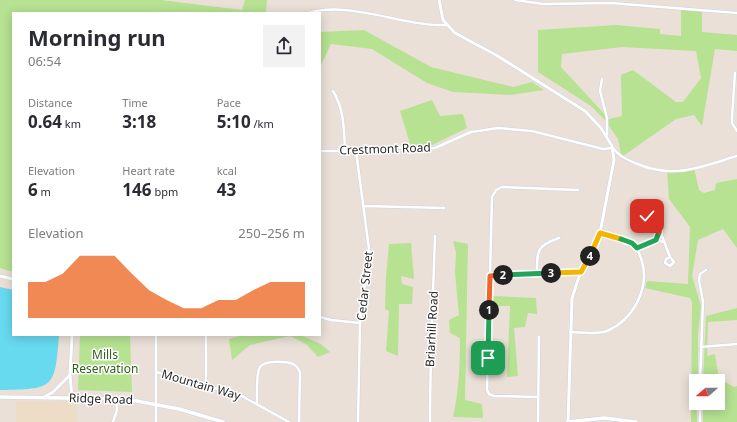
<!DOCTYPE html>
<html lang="en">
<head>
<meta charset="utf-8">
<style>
	body { margin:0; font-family:"Noto Sans",sans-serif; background:#f2f2f3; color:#2b2b33; height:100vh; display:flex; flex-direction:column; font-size:15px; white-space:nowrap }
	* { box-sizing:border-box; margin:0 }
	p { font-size:13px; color:#7c7c81 }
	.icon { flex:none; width:22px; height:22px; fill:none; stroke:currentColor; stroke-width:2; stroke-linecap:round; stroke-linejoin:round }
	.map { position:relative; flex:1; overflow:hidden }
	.side { position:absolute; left:12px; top:12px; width:309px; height:324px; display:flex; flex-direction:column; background:#fff; border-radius:0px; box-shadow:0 2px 10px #0003 }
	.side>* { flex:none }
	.needle { width:26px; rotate:250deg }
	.tools { position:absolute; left:689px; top:374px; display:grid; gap:8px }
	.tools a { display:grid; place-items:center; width:36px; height:36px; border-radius:0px; background:#fff; box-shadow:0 2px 10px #0003; font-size:20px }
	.pin { position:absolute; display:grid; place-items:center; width:34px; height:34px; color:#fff; margin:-17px; border-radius:8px; box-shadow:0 2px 6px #0006 }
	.km { position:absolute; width:20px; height:20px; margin:-10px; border-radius:50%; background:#222; color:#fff; font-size:11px; line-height:20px; text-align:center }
	.round { display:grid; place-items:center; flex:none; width:42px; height:42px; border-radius:0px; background:#f2f2f3 }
	.summary { display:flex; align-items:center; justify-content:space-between; height:68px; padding:0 16px }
	h1 { font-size:22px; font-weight:700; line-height:30px }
	.metrics { display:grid; grid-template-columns:repeat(3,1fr); gap:6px; height:68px; padding:4px 16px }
	.metrics div { display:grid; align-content:center }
	.metrics b { font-size:17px; font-weight:700 }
	.metrics small { font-size:11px; font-weight:400 }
	.metrics p { font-size:11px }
	.chart { height:112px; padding:8px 16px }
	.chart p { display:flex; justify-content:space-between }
	.chart svg { width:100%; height:72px; margin-top:4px; fill:#ea580c; opacity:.7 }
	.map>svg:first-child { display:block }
	.education { fill:#eddcc6 }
	.green { fill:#b6e292; fill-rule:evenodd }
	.water { fill:#67daef }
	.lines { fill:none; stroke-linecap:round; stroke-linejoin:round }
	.minor-casing { stroke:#cdd3e0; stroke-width:3.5 }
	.tertiary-casing { stroke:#cdd3e0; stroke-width:4 }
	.secondary-casing { stroke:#cdd3e0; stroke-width:4.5 }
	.minor { stroke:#fff; stroke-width:2.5 }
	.tertiary { stroke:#fff; stroke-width:3 }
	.secondary { stroke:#fff; stroke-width:3.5 }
	.split-1-casing { stroke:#fff; stroke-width:8 }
	.split-2-casing { stroke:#fff; stroke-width:8 }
	.split-3-casing { stroke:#fff; stroke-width:8 }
	.split-4-casing { stroke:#fff; stroke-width:8 }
	.split-5-casing { stroke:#fff; stroke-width:8 }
	.split-6-casing { stroke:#fff; stroke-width:8 }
	.split-7-casing { stroke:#fff; stroke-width:8 }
	.split-1 { stroke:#22a559; stroke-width:5 }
	.split-2 { stroke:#f0652b; stroke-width:5 }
	.split-3 { stroke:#22a559; stroke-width:5 }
	.split-4 { stroke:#f5b400; stroke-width:5 }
	.split-5 { stroke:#f5b400; stroke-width:5 }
	.split-6 { stroke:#22a559; stroke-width:5 }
	.split-7 { stroke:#f0652b; stroke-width:5 }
	.labels { text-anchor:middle; stroke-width:3; stroke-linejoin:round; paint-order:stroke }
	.street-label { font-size:12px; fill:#272727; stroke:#fff }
	.park-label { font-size:12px; fill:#2f6218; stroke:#fff }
</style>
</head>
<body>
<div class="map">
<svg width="737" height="422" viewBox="0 0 737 422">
	<rect width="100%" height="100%" fill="#eae0d7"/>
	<path class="education" d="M16,401L77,402V422H16Z"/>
	<path class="green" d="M0,0H161L242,10L245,0H267L266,13H13V272L0,268Z
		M681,8L702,10V32L737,35V51L715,49L702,126L694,115L676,119L623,156L621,154L618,139L605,120L591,106L538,72V30L616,25L660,29V34L681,36ZM622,47L696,51L701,78L683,102H676L633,70L621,75L622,116L609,119L561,67L562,54Z
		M364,30L431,67L513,87L532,82L544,90L510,95L453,92L427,83L372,49L331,44L320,67V32Z
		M432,100L440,116L463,114L467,128L428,147H411L400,111Z
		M694,168L699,190L704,193L715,190L716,183L737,179V248L723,229L698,240L692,276L701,306L698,335V381H696L697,422H691L692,302L690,298L645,288L647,281L688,284L690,227L669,199L667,171Z
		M453,241L468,244L465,400L482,404L483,418L453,417C459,391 460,365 460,338L450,333L449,320L459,315L455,273L456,253Z
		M411,243L414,279L401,276L402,284L413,287L412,304H399L398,356L386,351L389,311L385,309L386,277L389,244Z
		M492,296L536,298L537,314L528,313L525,327L514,328L518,376L507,377L510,306H493Z
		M737,308V320L708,322L707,356L715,354L719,379L734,387L737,386V422H703V403H718V381H703L706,316Z
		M80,335H130L132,392L78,390Z
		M244,335H300L321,344L330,352L318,357L306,344L290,336L250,345L232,360L229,339Z"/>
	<path class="water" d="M0,287L13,290V335H59C55,389 54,389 0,390Z"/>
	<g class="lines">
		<defs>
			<path id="minor" d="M515,0L543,4L611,3L737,13
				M309,13C347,0 405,27 446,25
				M735,73L732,117V123L737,131
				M602,79L600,91L607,118V136
				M333,91C344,109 344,129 345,150
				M320,151H356L396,147L421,150L435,148L471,132L498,128L532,131L603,149L613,148C620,157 626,159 635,163C673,180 700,167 737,156
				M356,151L369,249L360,323L358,422
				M364,206L444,208
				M647,216L643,219L640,218L638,212L641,208L646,210L647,216L660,231L670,257L666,259L665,263L670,266L674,262L670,257
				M656,240L660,231
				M637,248L656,240L664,242
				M537,274C537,251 536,246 559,238
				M490,275L581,272
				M320,317L331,320L360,323
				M570,332C581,332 596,335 607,331C634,319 651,287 641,258C639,254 638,248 634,245C627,238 610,236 600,233
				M156,335V422
				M701,347L737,344
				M156,372L240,395L289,422
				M700,381L703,302L699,280L700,274L706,270
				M206,385V335
				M538,397L494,396L489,394L487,390L492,197L496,190L502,187L578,190
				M257,404C257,396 256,373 260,367C265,360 286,361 293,364C297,366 299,369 300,373L299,422
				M113,422L117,410L116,398
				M430,422C430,360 433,298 435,236
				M538,422L539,337
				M700,422V403"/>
			<path id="tertiary" d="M439,0L443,20L455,33L496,55L585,111L601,128L612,146L614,160L600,233L590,257L579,277L572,298L568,422
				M0,276L13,279
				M44,397L53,392L70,375
				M72,398L70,375L72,335"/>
			<path id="secondary" d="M0,397L126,399L179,409L223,422
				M568,422L604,418L636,422"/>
		</defs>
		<use href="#minor" class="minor-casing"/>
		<use href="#tertiary" class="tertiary-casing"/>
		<use href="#secondary" class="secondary-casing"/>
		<use href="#minor" class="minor"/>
		<use href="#tertiary" class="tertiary"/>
		<use href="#secondary" class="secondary"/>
	</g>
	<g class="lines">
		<defs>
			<path id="split-1" d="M488,358L489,310"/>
			<path id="split-2" d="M489,310L490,276L503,275"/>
			<path id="split-3" d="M503,275L551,273"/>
			<path id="split-4" d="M551,273L581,272L590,256"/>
			<path id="split-5" d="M590,256L600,233L621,239"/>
			<path id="split-6" d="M621,239L632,243L637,248L656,240L659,232"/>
			<path id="split-7" d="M647,216L659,232"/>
		</defs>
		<use href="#split-1" class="split-1-casing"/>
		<use href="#split-2" class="split-2-casing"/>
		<use href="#split-3" class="split-3-casing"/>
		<use href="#split-4" class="split-4-casing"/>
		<use href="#split-5" class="split-5-casing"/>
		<use href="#split-6" class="split-6-casing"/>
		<use href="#split-7" class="split-7-casing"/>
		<use href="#split-1" class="split-1"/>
		<use href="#split-2" class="split-2"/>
		<use href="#split-3" class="split-3"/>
		<use href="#split-4" class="split-4"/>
		<use href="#split-5" class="split-5"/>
		<use href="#split-6" class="split-6"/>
		<use href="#split-7" class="split-7"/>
	</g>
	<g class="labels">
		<g class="street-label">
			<text transform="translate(385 149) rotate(-2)" y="4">Crestmont Road</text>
			<text transform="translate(365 286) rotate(-84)" y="4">Cedar Street</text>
			<text transform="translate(432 329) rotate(-87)" y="4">Briarhill Road</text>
			<text transform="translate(201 385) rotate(16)" y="4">Mountain Way</text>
			<text transform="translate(101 399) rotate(2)" y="4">Ridge Road</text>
		</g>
		<g class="park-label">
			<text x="105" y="359">Mills<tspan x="105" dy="14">Reservation</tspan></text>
		</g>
	</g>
</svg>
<div class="tools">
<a><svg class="needle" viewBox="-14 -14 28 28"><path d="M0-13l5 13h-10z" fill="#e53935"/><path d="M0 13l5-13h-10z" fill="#7c7c81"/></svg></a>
</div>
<div class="pin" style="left:488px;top:358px;background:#1e9e55"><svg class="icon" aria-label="arrive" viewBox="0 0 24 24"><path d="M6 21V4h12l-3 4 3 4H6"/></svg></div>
<div class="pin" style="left:647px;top:216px;background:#d93025"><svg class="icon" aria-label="check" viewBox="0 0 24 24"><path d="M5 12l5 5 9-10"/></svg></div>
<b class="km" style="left:489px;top:310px">1</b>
<b class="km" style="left:503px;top:275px">2</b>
<b class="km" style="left:551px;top:273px">3</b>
<b class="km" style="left:590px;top:256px">4</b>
<section class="side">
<div class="summary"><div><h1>Morning run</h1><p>06:54</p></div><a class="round"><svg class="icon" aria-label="share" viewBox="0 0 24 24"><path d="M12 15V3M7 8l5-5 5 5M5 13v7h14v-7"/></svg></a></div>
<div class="metrics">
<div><p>Distance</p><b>0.64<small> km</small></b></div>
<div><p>Time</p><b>3:18</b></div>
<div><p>Pace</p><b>5:10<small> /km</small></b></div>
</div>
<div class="metrics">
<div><p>Elevation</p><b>6<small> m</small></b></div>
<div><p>Heart rate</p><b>146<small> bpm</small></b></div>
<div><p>kcal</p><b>43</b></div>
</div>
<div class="chart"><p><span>Elevation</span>250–256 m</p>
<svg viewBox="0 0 160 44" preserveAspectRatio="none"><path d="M0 44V22L10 22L20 17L30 6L40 6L50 6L60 17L70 27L80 33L90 38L100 38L110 33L120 33L130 27L140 22L150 22L160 22V44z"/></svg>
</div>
</section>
</div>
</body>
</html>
